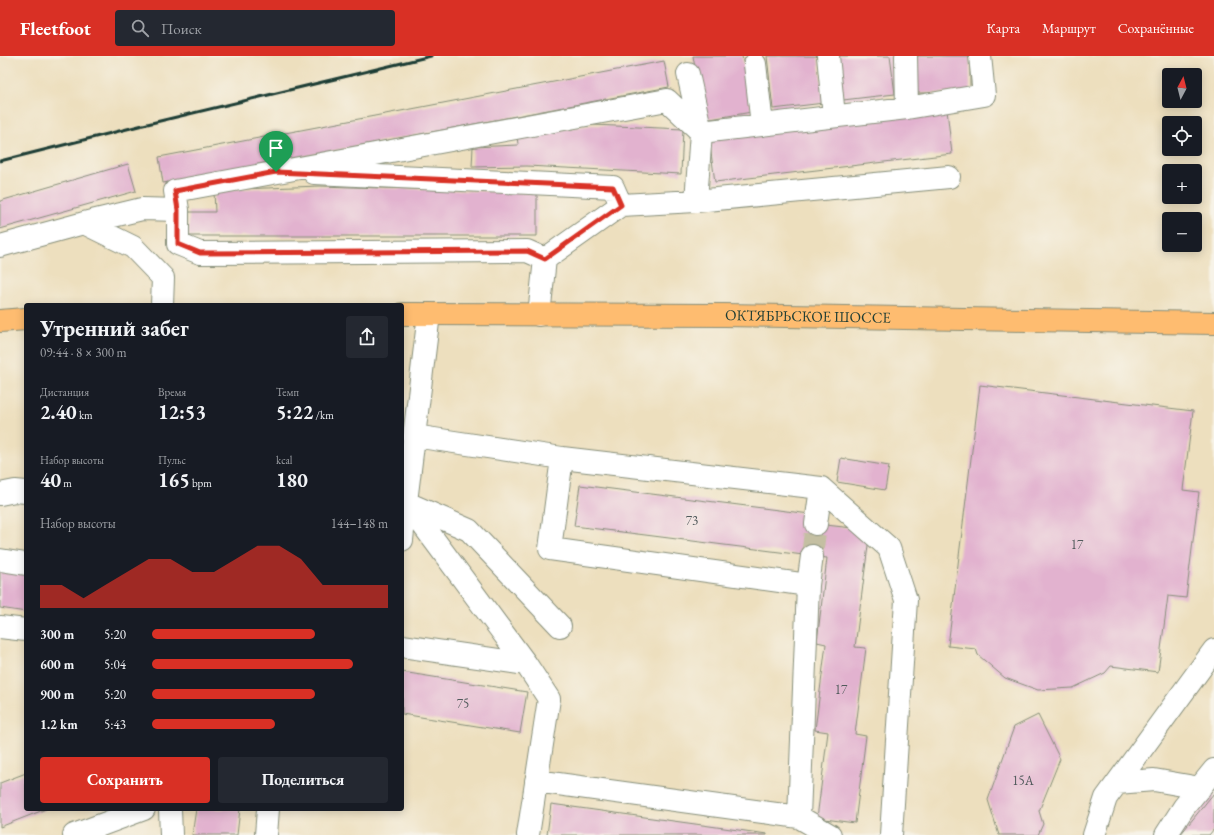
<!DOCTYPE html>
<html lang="ru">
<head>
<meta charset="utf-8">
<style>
	body { margin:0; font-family:"EB Garamond",serif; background:#242831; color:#f1f3f6; height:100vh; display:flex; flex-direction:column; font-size:15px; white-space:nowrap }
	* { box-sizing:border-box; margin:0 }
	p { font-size:13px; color:#9ea1a6 }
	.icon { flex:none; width:22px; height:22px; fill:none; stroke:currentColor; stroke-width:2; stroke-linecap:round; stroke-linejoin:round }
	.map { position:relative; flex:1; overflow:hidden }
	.details { position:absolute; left:24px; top:247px; width:380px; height:508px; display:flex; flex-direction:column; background:#171b24; border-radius:4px; box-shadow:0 2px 10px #0003 }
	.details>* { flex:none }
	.needle { width:26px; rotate:7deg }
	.buttons { position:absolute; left:1162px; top:12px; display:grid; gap:8px }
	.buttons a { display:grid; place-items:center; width:40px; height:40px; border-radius:4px; background:#171b24; box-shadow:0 2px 10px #0003; font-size:20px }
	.pin { position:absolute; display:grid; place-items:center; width:34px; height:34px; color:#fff; margin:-41px -17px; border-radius:50% 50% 50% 0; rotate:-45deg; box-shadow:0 0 4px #0007 }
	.pin .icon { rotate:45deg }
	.round { display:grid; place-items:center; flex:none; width:42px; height:42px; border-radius:4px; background:#242831 }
	.overview { display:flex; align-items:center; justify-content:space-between; height:68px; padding:0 16px }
	h1 { font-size:22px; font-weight:700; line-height:30px }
	.metrics { display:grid; grid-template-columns:repeat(3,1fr); gap:6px; height:68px; padding:4px 16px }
	.metrics div { display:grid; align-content:center }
	.metrics b { font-size:20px; font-weight:700 }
	.metrics small { font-size:11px; font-weight:400 }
	.metrics p { font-size:11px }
	.chart { height:112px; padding:8px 16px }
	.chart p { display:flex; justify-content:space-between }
	.chart svg { width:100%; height:72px; margin-top:4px; fill:#d93025; opacity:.7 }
	.primary-button { display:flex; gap:8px; margin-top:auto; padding:8px 16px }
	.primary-button a { flex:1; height:46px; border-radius:4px; background:#d93025; color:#fff; font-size:16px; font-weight:700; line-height:46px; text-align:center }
	.primary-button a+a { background:#242831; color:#f1f3f6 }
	ul { padding:0 16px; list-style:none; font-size:13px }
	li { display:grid; grid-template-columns:64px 48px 1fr; align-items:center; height:30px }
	li i { height:10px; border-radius:5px; background:#d93025 }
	header { display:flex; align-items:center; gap:24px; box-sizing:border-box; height:56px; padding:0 20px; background:#d93025; color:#fff }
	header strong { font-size:19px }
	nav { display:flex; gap:22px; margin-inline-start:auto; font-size:14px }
	.search { width:280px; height:36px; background:#242831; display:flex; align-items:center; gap:10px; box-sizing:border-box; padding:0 14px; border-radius:4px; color:#9ea1a6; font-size:15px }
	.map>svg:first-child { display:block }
	.building { fill:#e2b2cf }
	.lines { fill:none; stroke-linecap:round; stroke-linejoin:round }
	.minor-tunnel { stroke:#c4bfa2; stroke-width:22; stroke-dasharray:22 11; stroke-linecap:butt }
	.minor-casing { stroke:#868e79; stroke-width:24 }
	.major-casing { stroke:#868e79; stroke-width:24 }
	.minor { stroke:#fff; stroke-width:22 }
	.major { stroke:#febc70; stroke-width:22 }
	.rail { stroke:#1f3d34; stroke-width:3 }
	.route-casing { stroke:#fff; stroke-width:8 }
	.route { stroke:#d93025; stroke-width:5 }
	.labels { text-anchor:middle; stroke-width:3.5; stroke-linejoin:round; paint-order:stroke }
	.number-label { font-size:13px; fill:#505a5b }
	.street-label { font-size:15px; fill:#1f3d34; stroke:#f7f3e8 }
</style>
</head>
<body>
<header>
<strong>Fleetfoot</strong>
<div class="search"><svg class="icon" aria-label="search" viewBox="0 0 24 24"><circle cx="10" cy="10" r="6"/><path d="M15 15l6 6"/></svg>Поиск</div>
<nav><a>Карта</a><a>Маршрут</a><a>Сохранённые</a></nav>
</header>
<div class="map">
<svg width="1214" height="779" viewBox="0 0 1214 779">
	<rect width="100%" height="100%" fill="#f7f3e8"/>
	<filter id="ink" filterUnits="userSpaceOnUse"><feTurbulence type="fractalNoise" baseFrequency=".025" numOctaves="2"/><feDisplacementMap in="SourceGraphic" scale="8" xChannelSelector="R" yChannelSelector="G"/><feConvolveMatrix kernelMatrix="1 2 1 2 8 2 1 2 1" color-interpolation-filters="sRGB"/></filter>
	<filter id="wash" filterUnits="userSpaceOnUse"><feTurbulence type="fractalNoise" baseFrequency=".012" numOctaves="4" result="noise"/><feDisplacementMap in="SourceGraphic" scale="16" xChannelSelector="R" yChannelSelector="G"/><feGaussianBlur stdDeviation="0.9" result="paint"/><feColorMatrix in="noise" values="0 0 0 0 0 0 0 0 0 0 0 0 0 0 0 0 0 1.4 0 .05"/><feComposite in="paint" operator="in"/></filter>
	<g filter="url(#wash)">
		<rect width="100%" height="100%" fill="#eddfbe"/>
		<g id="blocks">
			<path class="building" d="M693,0H742L752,56L704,64Z
				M767,0H818L824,47L773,53Z
				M837,0H890L895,38L843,44Z
				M917,0H970V37H917Z
				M664,5L669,31L163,127L159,101Z
				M947,54L952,98L715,126L709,82Z
				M593,69L683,73L681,118L527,110L472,111L473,91L518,89L517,79Z
				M128,108L136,135L0,173V145Z
				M320,130L537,137V180H189V156H215L214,134Z
				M980,329L1193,355L1183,434L1199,436L1186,542L1168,540L1158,616L1111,610L1105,617L1073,632L1038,634L1005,622L978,599L976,593L948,590Z
				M841,402L889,410L885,434L837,426Z
				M580,429L810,458L808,467L870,474L855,591L866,592L855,678L866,680L855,767L817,762L828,676L815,674L826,588L817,586L827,502L574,470Z
				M0,509L26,513V556L0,552Z
				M402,616L527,636L520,677L402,658Z
				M1038,659L1060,703L1039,755L1043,768L1038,779H999L988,744L1014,671Z
				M26,717V753H46L0,771V727Z
				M1214,737V773L1209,779H1180Z
				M551,748L767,778V779H547Z
				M196,753H240L237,779H192Z"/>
		</g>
	</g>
	<g filter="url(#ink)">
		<use href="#blocks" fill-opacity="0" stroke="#868e79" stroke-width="1"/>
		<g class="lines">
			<path class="minor-tunnel" d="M812,500L816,468"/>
			<defs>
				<path id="minor" d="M828,0L834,60
					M906,0L907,52
					M755,8L762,69
					M688,18L701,76
					M314,117L613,131L621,149
					M696,145L701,76L907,52L984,39L980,0
					M178,154L175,135L667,44L701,76
					M84,167L133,191L163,222L162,249
					M0,190L84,167L142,153L178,154V188L200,197L527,195L545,203
					M429,258L406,446L526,608L549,643L528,779
					M539,259L545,203L621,149L696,145L949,121
					M414,380L562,402L821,432L889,492L906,544L891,779
					M562,402L550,493L808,529
					M0,438L15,435L26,436
					M407,447L469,474L560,570
					M816,468L821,432
					M402,484L406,446
					M812,500L808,529L799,761L830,779
					M0,504L26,508
					M0,571L26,574
					M402,590L526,608
					M536,725L799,761
					M1117,727L1154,724L1200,732
					M170,753L171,779
					M74,779L144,753
					M266,779L268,753
					M1094,779L1106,742L1214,594
					M1166,779L1184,751L1214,714"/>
				<g id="major">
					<path id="s1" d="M402,258L724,259L1214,267"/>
					<path d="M0,265L26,263"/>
				</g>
			</defs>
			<use href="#minor" class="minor-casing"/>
			<use href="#major" class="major-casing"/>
			<use href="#minor" class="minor"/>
			<use href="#major" class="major"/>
			<path class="rail" d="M0,105L139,70L431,0"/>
		</g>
	</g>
	<g class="lines" filter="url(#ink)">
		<defs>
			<path id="route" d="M276,116L613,131L621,149L545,203L527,195L200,197L178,188V154L175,135Z"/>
		</defs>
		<use href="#route" class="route-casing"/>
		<use href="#route" class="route"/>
	</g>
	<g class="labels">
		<g class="number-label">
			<text x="692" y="469">73</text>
			<text x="1077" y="493">17</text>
			<text x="841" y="638">17</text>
			<text x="463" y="652">75</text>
			<text x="1023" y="729">15А</text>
		</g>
		<g class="street-label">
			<text dy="5" stroke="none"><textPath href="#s1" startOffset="406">ОКТЯБРЬСКОЕ ШОССЕ</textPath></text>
		</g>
	</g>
</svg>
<div class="buttons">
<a><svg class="needle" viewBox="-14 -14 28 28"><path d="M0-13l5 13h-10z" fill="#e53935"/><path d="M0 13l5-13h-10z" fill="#9ea1a6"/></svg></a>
<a><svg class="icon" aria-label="locate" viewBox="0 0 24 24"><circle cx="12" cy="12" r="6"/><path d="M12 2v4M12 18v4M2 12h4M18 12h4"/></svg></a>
<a>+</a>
<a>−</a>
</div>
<div class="pin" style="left:276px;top:116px;background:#1e9e55"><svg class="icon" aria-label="arrive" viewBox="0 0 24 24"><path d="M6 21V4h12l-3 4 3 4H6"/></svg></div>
<section class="details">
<div class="overview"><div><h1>Утренний забег</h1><p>09:44 · 8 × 300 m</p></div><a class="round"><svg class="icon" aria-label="share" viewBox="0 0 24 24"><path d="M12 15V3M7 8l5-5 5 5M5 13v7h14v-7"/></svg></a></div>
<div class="metrics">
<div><p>Дистанция</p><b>2.40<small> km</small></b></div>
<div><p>Время</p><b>12:53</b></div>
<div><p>Темп</p><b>5:22<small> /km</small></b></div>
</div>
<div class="metrics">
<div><p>Набор высоты</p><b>40<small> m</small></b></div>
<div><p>Пульс</p><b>165<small> bpm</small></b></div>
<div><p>kcal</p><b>180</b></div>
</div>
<div class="chart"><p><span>Набор высоты</span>144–148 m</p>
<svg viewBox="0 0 160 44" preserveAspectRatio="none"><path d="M0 44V30L10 30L20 38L30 30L40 22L50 14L60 14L70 22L80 22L90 14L100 6L110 6L120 14L130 30L140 30L150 30L160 30V44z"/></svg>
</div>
<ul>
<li><b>300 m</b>5:20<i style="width:69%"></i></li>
<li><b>600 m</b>5:04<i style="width:85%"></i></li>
<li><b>900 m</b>5:20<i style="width:69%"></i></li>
<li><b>1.2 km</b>5:43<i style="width:52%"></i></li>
</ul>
<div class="primary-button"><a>Сохранить</a><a>Поделиться</a></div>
</section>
</div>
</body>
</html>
